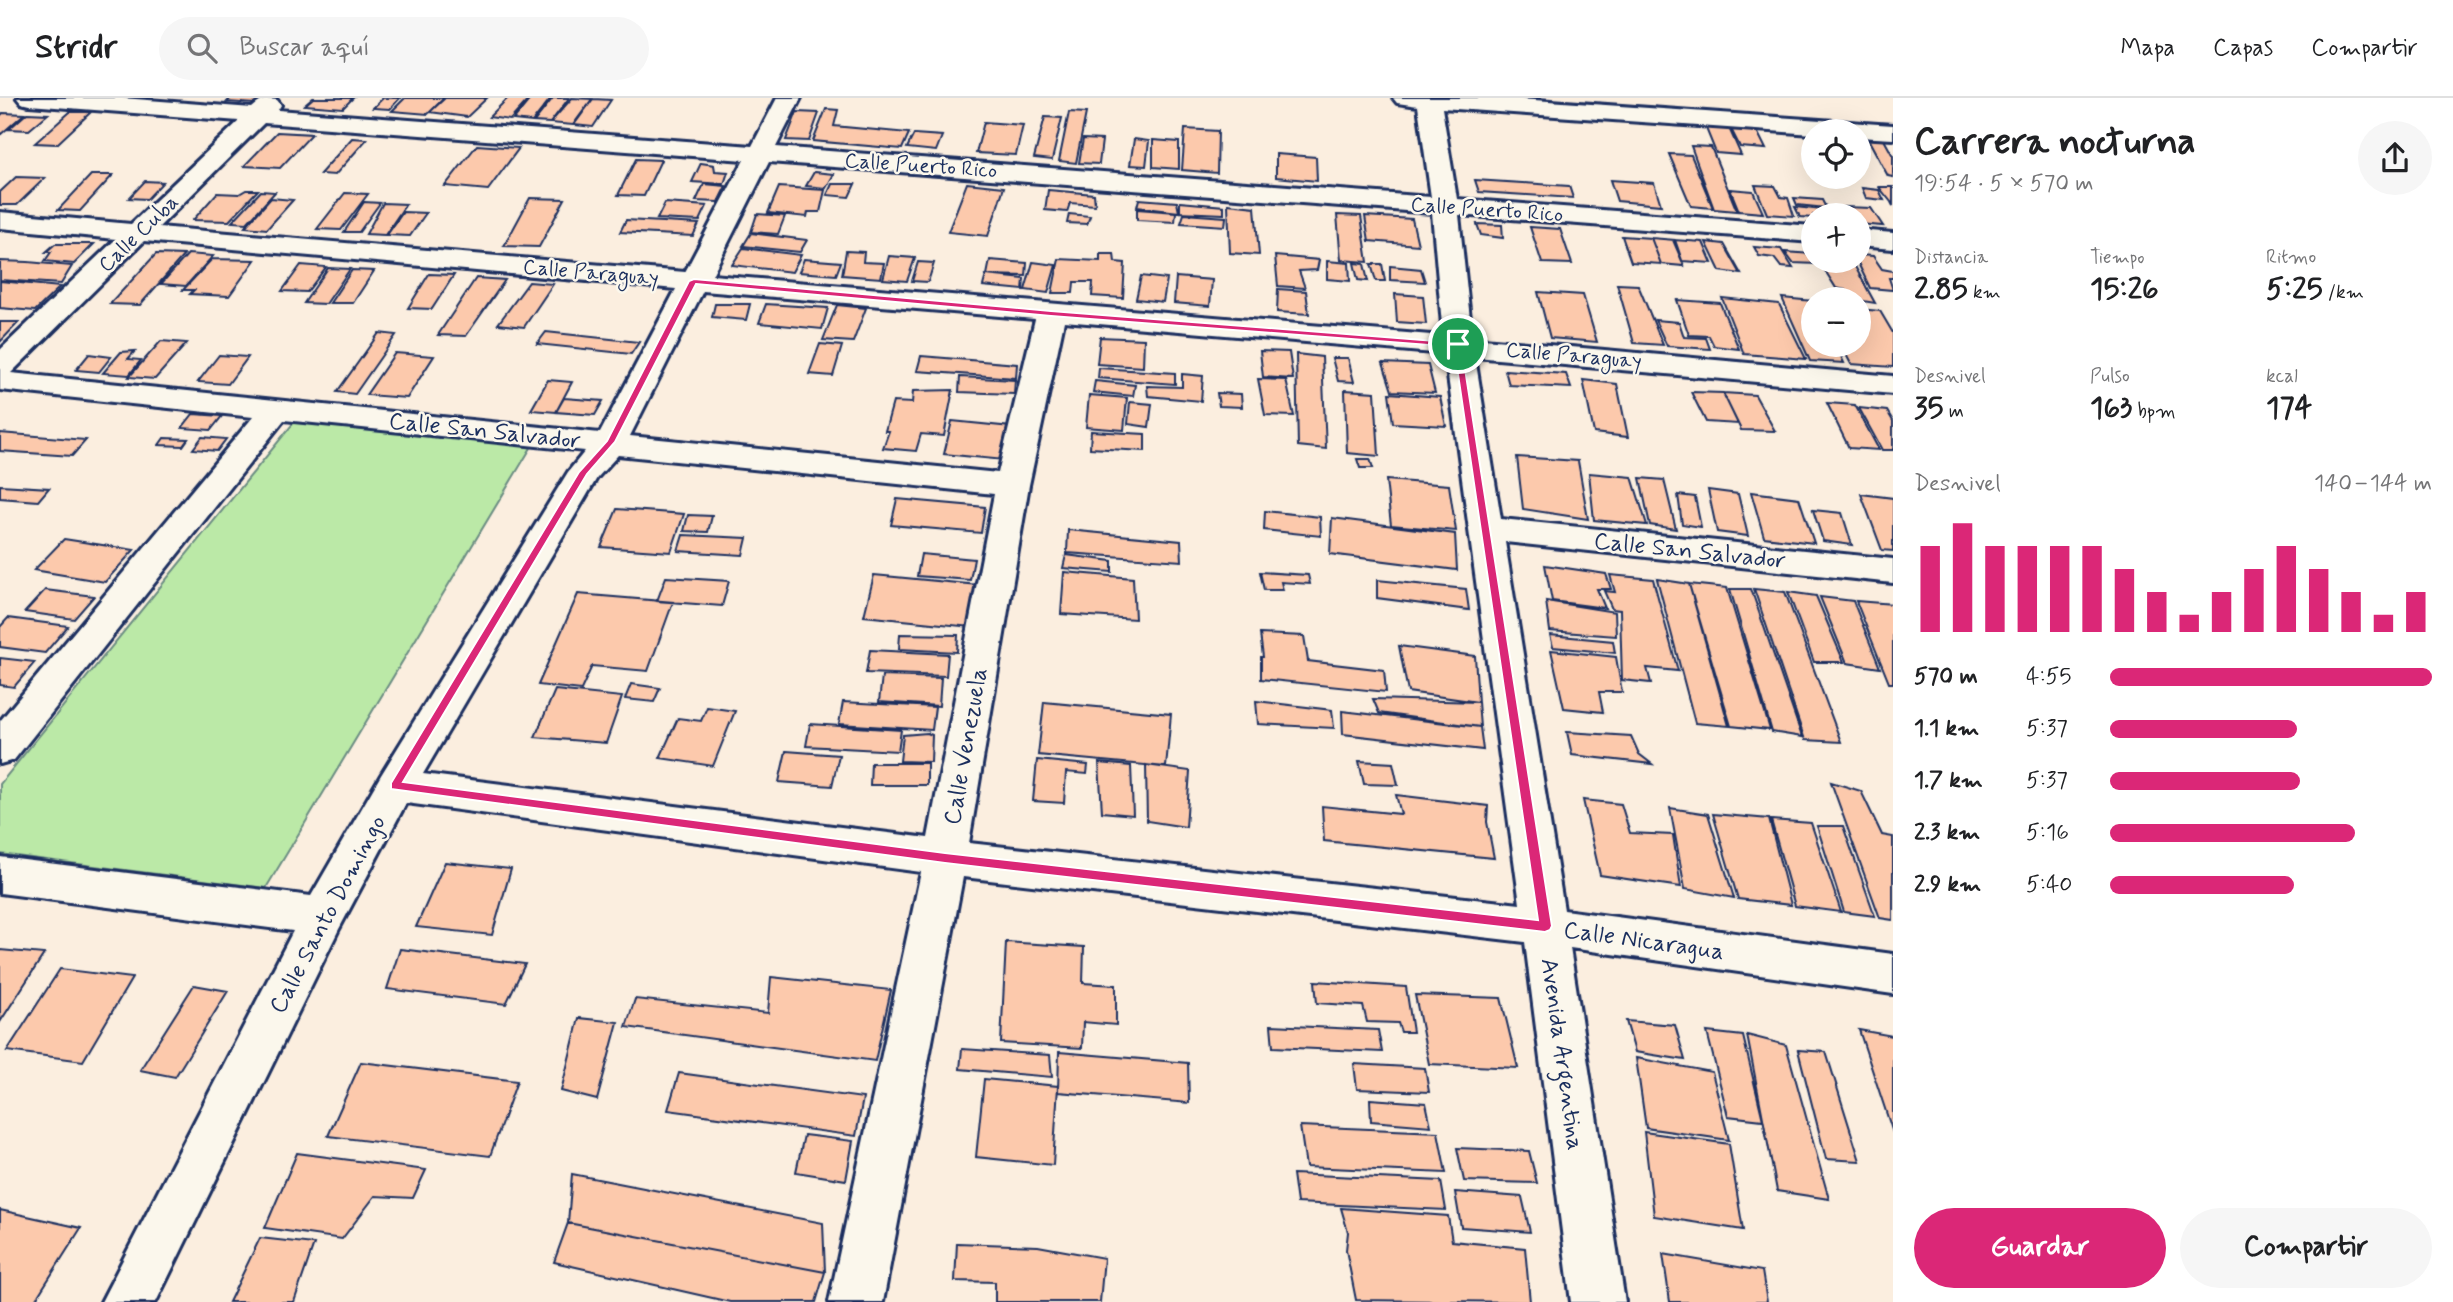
<!DOCTYPE html>
<html lang="es">
<head>
<meta charset="utf-8">
<style>
	body { margin:0; font-family:Mynerve,sans-serif; background:#f6f6f6; color:#202124; height:100vh; display:flex; flex-direction:column; font-size:26px; white-space:nowrap }
	* { box-sizing:border-box; margin:0 }
	p { font-size:23px; color:#757577 }
	.icon { flex:none; width:38px; height:38px; fill:none; stroke:currentColor; stroke-width:2; stroke-linecap:round; stroke-linejoin:round }
	.map { position:relative; flex:1; overflow:hidden }
	.details { display:flex; flex-direction:column; background:#fff; width:560px }
	.details>* { flex:none }
	.buttons { position:absolute; left:1801px; top:21px; display:grid; gap:14px }
	.buttons a { display:grid; place-items:center; width:70px; height:70px; border-radius:50%; background:#fff; box-shadow:0 7px 28px #0002; font-size:35px }
	.pin { position:absolute; display:grid; place-items:center; width:60px; height:60px; color:#fff; margin:-30px; border:4px solid #fff; border-radius:50%; box-shadow:0 2px 7px #0007 }
	.round { display:grid; place-items:center; flex:none; width:74px; height:74px; border-radius:37px; background:#f6f6f6 }
	.overview { display:flex; align-items:center; justify-content:space-between; height:119px; padding:0 21px }
	h1 { font-size:38px; font-weight:700; line-height:52px }
	.figures { display:grid; grid-template-columns:repeat(3,1fr); gap:10px; height:119px; padding:7px 21px }
	.figures div { display:grid; align-content:center }
	.figures b { font-size:30px; font-weight:700 }
	.figures small { font-size:19px; font-weight:400 }
	.figures p { font-size:19px }
	.chart { height:196px; padding:14px 21px }
	.chart p { display:flex; justify-content:space-between }
	.chart svg { width:100%; height:126px; margin-top:7px; stroke:#db2777; stroke-width:6 }
	.cta { display:flex; gap:14px; margin-top:auto; padding:14px 21px }
	.cta a { flex:1; height:80px; border-radius:42px; background:#db2777; color:#fff; font-size:28px; font-weight:700; line-height:80px; text-align:center }
	.cta a+a { background:#f6f6f6; color:#202124 }
	ul { padding:0 21px; list-style:none; font-size:23px }
	li { display:grid; grid-template-columns:112px 84px 1fr; align-items:center; height:52px }
	li i { height:18px; border-radius:9px; background:#db2777 }
	header { display:flex; align-items:center; gap:42px; box-sizing:border-box; height:98px; padding:0 35px; background:#fff; border-bottom:2px solid #e0e0e0 }
	header strong { font-size:33px }
	nav { display:flex; gap:38px; margin-inline-start:auto; font-size:24px }
	.search { width:490px; height:63px; background:#f6f6f6; display:flex; align-items:center; gap:18px; box-sizing:border-box; padding:0 24px; border-radius:38px; color:#757577; font-size:26px }
	main { display:flex; flex:1; min-height:0 }
	.map>svg:first-child { display:block }
	.green { fill:#bbe9a7; stroke:#6b8c82; stroke-width:2 }
	.building { fill:#fcc9ac; stroke:#1b2f5e; stroke-width:2 }
	.lines { fill:none; stroke-linecap:round; stroke-linejoin:round }
	.street-casing { stroke:#1b2f5e; stroke-width:6 }
	.street { fill:#fbf7ec; fill-rule:evenodd }
	.route { fill:#db2777; stroke:#fff; stroke-width:2; fill-rule:evenodd }
	.labels { text-anchor:middle; stroke-width:5; stroke-linejoin:round; paint-order:stroke }
	.far-street-label { font-size:21px; fill:#1b2f5e; stroke:#fbf7ec }
	.street-label { font-size:24px; fill:#1b2f5e; stroke:#fbf7ec }
</style>
</head>
<body>
<header>
<strong>Stridr</strong>
<div class="search"><svg class="icon" aria-label="search" viewBox="0 0 24 24"><circle cx="10" cy="10" r="6"/><path d="M15 15l6 6"/></svg>Buscar aquí</div>
<nav><a>Mapa</a><a>Capas</a><a>Compartir</a></nav>
</header>
<main>
<div class="map">
<svg width="1893" height="1204" viewBox="0 0 1893 1204">
	<rect width="100%" height="100%" fill="#fbeedf"/>
	<filter id="ink" filterUnits="userSpaceOnUse"><feTurbulence type="fractalNoise" baseFrequency=".0143" numOctaves="2"/><feDisplacementMap in="SourceGraphic" scale="14" xChannelSelector="R" yChannelSelector="G"/><feConvolveMatrix kernelMatrix="1 2 1 2 8 2 1 2 1" color-interpolation-filters="sRGB"/></filter>
	<g filter="url(#ink)">
		<path class="green" d="M295,323L532,348L266,790L0,756V686Z"/>
		<path class="building" d="M231,0H261L255,6L227,4Z
			M313,0H353L343,10L305,7Z
			M383,0H400L390,11L373,10Z
			M405,0H444L428,16L392,13Z
			M445,0H487L467,19L430,14Z
			M508,0H530L510,22L489,19Z
			M531,0H551L532,24L513,22Z
			M553,0H569L550,25L534,24Z
			M572,0L592,1L573,27L550,25Z
			M593,1L611,2L593,29L574,27Z
			M826,11L838,12L834,28L909,35L902,51L813,43Z
			M70,14H91L57,46L35,45Z
			M797,14L819,15L809,43L786,42Z
			M1069,14L1086,15L1076,65L1059,63Z
			M3,15L24,16L0,37V18Z
			M27,15L48,16L29,32L9,31Z
			M1045,19L1062,20L1052,62L1034,60Z
			M984,24L1023,27L1016,57L976,55Z
			M1705,28L1729,30L1741,57L1716,55Z
			M1730,29L1756,31L1766,51L1740,49Z
			M1185,31L1218,33L1217,75L1182,72Z
			M277,34L312,36L280,70L244,68Z
			M914,36L942,38L936,53L907,50Z
			M1866,37L1882,38L1893,58V79L1888,78Z
			M352,40L367,41L335,77L320,76Z
			M1083,41L1102,42L1099,66L1079,65Z
			M1134,41L1149,43L1146,68L1130,67Z
			M1153,42L1179,44V71L1153,69Z
			M477,47L519,50L488,92L445,88Z
			M1691,48L1711,49L1737,113L1714,111Z
			M1276,56L1316,59L1317,83L1276,79Z
			M1669,56L1691,57L1713,110L1691,108Z
			M636,61L661,62L644,98L618,97Z
			M701,65L714,67L715,73L728,74L724,86L692,84Z
			M814,74L834,76L826,90L806,88Z
			M91,77H113L80,113L58,112Z
			M16,79L45,80L17,107H0V94Z
			M1475,82L1569,88L1573,100L1479,94Z
			M1610,82L1654,85L1661,107L1617,103Z
			M145,83L163,84L147,101L129,100Z
			M967,85L1004,89L988,138L948,134Z
			M704,86L726,88L718,104L696,103Z
			M832,86H855L849,99L827,97Z
			M1755,87L1775,88L1781,99L1788,100L1794,118L1767,116Z
			M779,89L825,92L820,114H808L807,119L768,115Z
			M1879,89H1893V108L1891,104Z
			M1862,90L1879,92L1884,102L1866,100Z
			M1730,91L1753,93L1763,115L1739,113Z
			M246,92H258L229,123L193,122L217,95L239,96Z
			M1048,92L1094,96L1095,107L1070,105L1067,114L1045,112Z
			M261,93L275,94L247,125L232,124Z
			M345,95L368,96L341,132L317,131Z
			M271,100L293,102L267,131L245,129Z
			M530,100L565,101L539,149L504,148Z
			M1794,100L1822,102L1826,110L1797,107Z
			M1139,101L1177,104L1179,114L1137,109Z
			M364,104L380,105L359,134H344Z
			M1180,104L1224,108V116L1180,114Z
			M383,105L406,106L385,137L366,136Z
			M665,105L707,108L700,123L657,121Z
			M1228,106L1255,109L1259,157L1230,155Z
			M1795,109L1823,112L1826,117H1813V120L1800,119Z
			M1844,109L1871,110L1883,128L1858,126V117H1849Z
			M1137,111L1176,114L1175,124L1137,122Z
			M403,114L426,115L410,138L387,137Z
			M757,116L785,118L778,136L751,134Z
			M1069,116L1090,118L1087,126L1067,125Z
			M1184,116L1226,119L1225,128L1181,125Z
			M1337,117L1361,118L1368,164L1341,162Z
			M1365,118L1412,121L1418,147L1369,143Z
			M626,122L699,126L693,138L620,134Z
			M1477,126L1502,127L1503,140L1481,137Z
			M1530,129L1560,131L1572,166L1542,165Z
			M751,135L807,142L800,154L743,148Z
			M1622,138L1651,140L1661,166L1631,164Z
			M1651,140L1675,142L1684,168L1661,166Z
			M1673,142L1703,144L1712,165L1682,163Z
			M1706,144L1724,146L1741,176L1720,173Z
			M55,146H94L74,166L45,163L51,154H46Z
			M1754,149L1781,151L1793,170L1781,169L1774,160L1759,158Z
			M743,150L801,157L792,174L732,167Z
			M846,153L864,154L863,164L884,165L881,180L842,177Z
			M1785,154L1812,156L1813,163L1818,166L1793,165Z
			M156,156L184,157L140,207L110,206Z
			M188,156L213,158L186,188L161,186Z
			M1100,156H1114L1115,164L1125,165L1123,200L1092,198L1093,184H1074L1073,195H1052L1059,161L1100,163Z
			M1858,157L1873,158L1882,171L1893,173V180H1889L1893,192L1870,190L1857,163Z
			M889,158L915,160L907,183L883,181Z
			M1275,158L1319,162L1317,172L1299,173L1305,190L1278,188Z
			M212,161L255,162L229,198L190,196L194,192H183Z
			M804,161L841,164L836,177L799,174Z
			M990,162L1027,165L1026,178L987,177Z
			M0,163L28,164L72,168L61,186L0,182Z
			M1327,163L1349,165L1350,183L1327,181Z
			M1819,163H1852L1875,205L1851,201L1845,192L1836,190Z
			M918,164L934,165L928,184L912,183Z
			M1033,164L1056,167L1048,195L1025,192Z
			M1354,165L1364,166L1368,183L1358,182Z
			M1371,166H1382L1385,183H1376Z
			M301,167L326,169L307,194L282,193Z
			M1390,168L1421,171L1425,184L1390,182Z
			M328,170L350,171L326,206L304,205Z
			M352,172L374,173L353,205H330Z
			M429,176L454,177L432,211L408,210Z
			M986,177L1024,181L1023,192L983,188Z
			M1141,178L1167,181L1163,204L1136,201Z
			M1176,179L1212,182L1210,208L1174,205Z
			M476,180L505,182L466,238L438,237Z
			M0,183L60,189L35,213L0,210Z
			M529,184L553,186L524,229L498,226Z
			M1617,186L1638,187L1663,247L1634,245Z
			M1278,191L1306,193L1309,216L1277,214Z
			M1538,194L1583,197L1597,244L1550,240Z
			M1395,196L1423,198L1426,226L1397,224Z
			M1722,200L1779,206L1806,261L1744,256Z
			M1782,200L1813,203V247H1836L1844,265L1810,263Z
			M1677,202L1720,205L1739,251L1714,248L1709,238L1689,237Z
			M715,206H750L746,222L712,219Z
			M766,206L828,210L822,231L759,225Z
			M837,207L866,210L853,244L823,242Z
			M1858,211L1880,213L1893,235V269L1851,266L1841,247H1858Z
			M1655,222L1679,224L1684,239L1706,240L1710,251L1667,248Z
			M0,224H19L0,244Z
			M546,234L639,244L631,256L537,246Z
			M379,235L396,237L355,296L337,294Z
			M1100,239L1144,241L1143,269L1097,266Z
			M161,243L187,245L155,281L129,279Z
			M820,246L842,248L833,278L809,276Z
			M135,253L128,261L141,262L129,277L103,275L121,254Z
			M1260,253L1289,254L1293,281L1263,279Z
			M395,255L434,258L407,300L366,297Z
			M89,256L111,259L99,274L76,272Z
			M1296,256L1322,259L1326,351L1298,348Z
			M219,257L248,259L228,286L198,284Z
			M921,258L1017,266L1016,280L917,273Z
			M1332,260H1348L1354,284L1338,283Z
			M1383,265L1428,267L1435,295L1392,293Z
			M1099,270L1175,275V286L1098,280Z
			M1505,272L1566,276L1571,290L1509,287Z
			M1182,276L1203,278L1201,303L1148,298L1147,288L1182,289Z
			M960,279L1015,282L1014,296L959,294Z
			M1258,281L1286,282L1294,318L1265,317Z
			M548,282L572,284L556,314L531,312Z
			M1583,282L1617,286L1628,339L1594,335Z
			M1095,283L1135,287L1133,298L1093,294Z
			M953,292L944,338L921,336L916,353L883,350L889,333H885L893,304L912,305L913,293Z
			M1345,292L1375,294L1379,358L1347,355Z
			M1691,294L1723,295L1738,326L1706,324Z
			M1217,295L1241,296L1242,309L1219,308Z
			M1389,295L1440,299L1446,328L1393,325Z
			M1723,295L1755,297L1775,333L1741,332Z
			M1089,297L1127,300L1124,332L1086,329Z
			M564,300L603,303L595,317L556,314Z
			M1130,304L1152,306L1149,329L1128,326Z
			M1827,305L1855,307L1879,352L1849,350Z
			M1859,310L1887,313L1893,323V352H1882Z
			M193,316L222,318L211,332L182,330Z
			M952,323L1011,329L1004,362L944,356Z
			M1091,333L1145,336V353L1090,350Z
			M0,335L86,342L72,358L0,353Z
			M202,339L226,341L217,353L193,351Z
			M164,340L188,341L183,348L159,347Z
			M1517,359L1578,363L1588,421L1523,411Z
			M1357,361H1370L1373,370H1360Z
			M1589,375L1632,379L1647,427L1594,422Z
			M1640,380L1664,382L1676,431L1650,427Z
			M1386,382L1449,387L1456,433L1391,427Z
			M0,387L49,390L38,403L0,400Z
			M1708,392L1738,396L1748,438L1717,434Z
			M1751,394L1799,400L1814,445L1764,439Z
			M1861,396L1893,400V453L1882,452Z
			M1678,397L1695,399L1701,429L1682,426Z
			M897,401L985,409L981,435L891,427Z
			M617,411L684,416L671,454L601,449Z
			M1813,412L1842,415L1852,447L1823,443Z
			M1265,413L1320,419L1321,438L1264,432Z
			M688,417L712,418L708,434L684,433Z
			M1332,420L1455,436L1457,472L1330,456Z
			M1068,432L1181,443L1182,463L1067,455Z
			M683,437L747,440L743,457L678,453Z
			M64,441L134,452L105,484L34,472Z
			M921,456L974,461L970,482L917,478Z
			M1066,457L1112,463V474L1063,470Z
			M1545,467L1606,476L1611,491H1597L1605,510L1552,503Z
			M1064,474L1133,480L1135,521L1061,516Z
			M1260,474L1308,477L1310,486L1281,484L1283,492H1264Z
			M874,477L978,487L971,529L864,518Z
			M1610,477L1653,481L1678,573L1647,570L1651,585L1622,582L1620,512L1612,511L1604,493L1615,494Z
			M666,479L729,483L722,508L657,503Z
			M1657,481L1689,486L1729,628L1695,625Z
			M1377,482L1466,491L1469,512L1377,500Z
			M1689,486L1727,490L1770,632L1731,628Z
			M1730,491H1751L1802,639L1772,634Z
			M1754,491L1785,494L1841,644L1805,642Z
			M45,492L94,498L74,521L25,514Z
			M1788,494L1816,498L1844,564H1814Z
			M578,496L673,504L648,573L592,568L581,592L538,587Z
			M1820,499L1853,503L1880,570L1847,565Z
			M1546,503L1615,514L1616,538L1550,533Z
			M1856,503L1893,506V585H1889Z
			M8,520L68,528L45,555L0,549V529Z
			M900,536L958,537L957,554L899,551Z
			M1260,536L1304,538L1308,563L1384,572L1386,594L1261,581V559H1263Z
			M1550,537L1613,543L1615,555L1553,549Z
			M1399,548L1475,558L1478,604L1408,594Z
			M870,552L948,556L946,578L866,575Z
			M1551,552L1616,559L1622,594H1599L1603,614L1564,610Z
			M0,560L35,564L14,589L0,587Z
			M882,578L941,580L939,608L879,604Z
			M631,586L660,590L654,604L625,601Z
			M555,592L622,599L606,645L535,639Z
			M1373,601L1478,604L1480,629L1379,615Z
			M1256,603L1332,612L1334,630L1258,626Z
			M843,604L935,609L932,632L839,626Z
			M1044,604L1171,616L1166,669L1038,657Z
			M707,609L735,613L713,668L660,660L678,620L701,623Z
			M1342,613L1480,629L1483,652L1343,636Z
			M810,626L901,632L898,653L806,648Z
			M1567,634L1631,638L1639,656L1652,666L1572,657Z
			M927,635L932,637L931,664L900,663L903,637Z
			M786,653L839,657L832,688L779,684Z
			M1037,662L1088,667L1087,676L1066,674L1064,705L1033,703Z
			M1359,663L1393,665L1398,687L1364,686Z
			M871,665H927V687H870Z
			M1099,665L1131,668L1133,717L1102,714Z
			M1146,667L1190,673L1186,729L1147,723Z
			M1831,684L1861,693L1882,737L1893,739V822L1880,820Z
			M1396,697L1488,708L1487,724L1494,760L1324,743L1322,708L1401,716Z
			M1583,702L1621,706L1630,735L1673,737L1681,789L1600,777Z
			M1670,710L1708,716L1734,800L1685,791Z
			M1713,716L1769,721L1791,807L1738,801Z
			M1771,722L1811,725L1841,814L1795,808Z
			M1817,728H1843L1875,818L1844,814Z
			M445,764L511,771L492,837L416,829Z
			M1006,844L1084,849L1083,885L1116,887V927L1083,924L1082,950L1001,945Z
			M400,851L525,866L506,906L387,891Z
			M0,852L44,856L0,924Z
			M60,871L132,880L83,963L7,953Z
			M771,879L891,892L875,963L626,929L635,901L768,915Z
			M1315,883L1406,889L1413,934H1401L1398,925L1367,924L1363,908L1317,905Z
			M194,887L228,893L175,979L140,972Z
			M1415,897L1501,900L1518,970L1429,966Z
			M579,920L618,924L597,1002L561,993Z
			M1626,923L1675,927L1685,962L1635,954Z
			M1271,927L1378,932L1382,954L1273,949Z
			M1859,932L1893,938V1035Z
			M1707,934L1743,938L1763,1022L1728,1018Z
			M1747,937L1786,947L1829,1101L1777,1093Z
			M962,951L1050,957L1052,979L960,971Z
			M1798,952L1826,954L1860,1063L1826,1061Z
			M1059,954L1188,965L1189,1005L1058,994Z
			M1636,960L1712,974L1729,1042L1646,1030Z
			M361,964L517,983L490,1058L328,1038Z
			M1354,966L1425,970L1429,994L1357,991Z
			M679,975L863,1000L856,1038L668,1012Z
			M984,981L1058,988L1053,1067L976,1059Z
			M1370,1001L1426,1005L1431,1028L1371,1023Z
			M1300,1028L1438,1034L1446,1075L1306,1069Z
			M1644,1034L1729,1046L1743,1132L1654,1118Z
			M804,1037L853,1043L846,1082L796,1074Z
			M1457,1050L1529,1053L1537,1085L1464,1083Z
			M297,1055L426,1072L413,1100L375,1098L342,1141L265,1130Z
			M572,1076L823,1125L825,1174L568,1125Z
			M1293,1076L1441,1083L1446,1112L1297,1105Z
			M1455,1094L1522,1099L1530,1134L1461,1129Z
			M1341,1110L1448,1118L1452,1143L1525,1150L1530,1204L1356,1202L1346,1152L1348,1134Z
			M0,1112L81,1130L34,1204H0Z
			M568,1125L825,1174L816,1204H730L554,1164Z
			M260,1140L314,1146L294,1204H229Z
			M957,1145L1038,1148L1104,1160L1100,1204H995V1184L955,1183Z
			M1663,1156L1762,1173L1767,1204H1670Z"/>
		<g class="lines">
			<defs>
				<path id="street" d="M17,0H122L252,10C261,2 266,0 277,2L281,7L278,12L752,48L777,0H801L776,49L1431,99L1418,8L1397,5L1393,0H1507L1893,27V41L1858,39V33H1813V36L1442,10L1457,101L1813,128V144L1459,117L1472,240L1893,278V296L1475,259L1501,421L1893,461V485L1505,444L1564,812L1893,856V896L1570,850L1625,1204H1571L1525,844L963,779L883,1204H829L921,774L406,705L339,831L156,1204H101L293,833L0,795V759L311,798L381,677L568,374L585,353L284,322L14,662L0,666V623L253,319L0,292V252L116,141L0,130V114L131,126L239,23L29,7L21,5ZM264,25L744,62L685,174L159,129ZM769,64L1432,115L1443,238L712,177ZM144,143L676,191L600,335L11,275ZM703,193L1035,221L998,375L630,338ZM1064,223L1445,256L1520,806L969,745L1029,387ZM618,357L994,396L928,740L423,676L597,380Z
					M1858,132L1893,135V151L1858,148Z"/>
			</defs>
			<use href="#street" class="street-casing"/>
			<use href="#street" class="street"/>
		</g>
	</g>
	<path class="route" d="M694,181L1051,213L1461,245L1552,828L1550,832L1545,834L945,765L391,691V685L579,374L607,343L689,183ZM696,186L1051,218L1454,249L1538,822L945,755L403,684L587,376L615,344Z"/>
	<g class="labels">
		<g class="far-street-label">
			<text transform="translate(921 67) rotate(4)" y="7">Calle Puerto Rico</text>
			<text transform="translate(1487 111) rotate(4)" y="7">Calle Puerto Rico</text>
			<text transform="translate(138 135) rotate(-44)" y="7">Calle Cuba</text>
			<text transform="translate(591 174) rotate(5)" y="7">Calle Paraguay</text>
			<text transform="translate(1574 257) rotate(5)" y="7">Calle Paraguay</text>
		</g>
		<g class="street-label">
			<text transform="translate(485 332) rotate(6)" y="8">Calle San Salvador</text>
			<text transform="translate(1690 452) rotate(6)" y="8">Calle San Salvador</text>
			<text transform="translate(965 648) rotate(-80)" y="8">Calle Venezuela</text>
			<text transform="translate(327 816) rotate(-62)" y="8">Calle Santo Domingo</text>
			<text transform="translate(1644 842) rotate(8)" y="8">Calle Nicaragua</text>
			<text transform="translate(1563 956) rotate(82)" y="8">Avenida Argentina</text>
		</g>
	</g>
</svg>
<div class="buttons">
<a><svg class="icon" aria-label="locate" viewBox="0 0 24 24"><circle cx="12" cy="12" r="6"/><path d="M12 2v4M12 18v4M2 12h4M18 12h4"/></svg></a>
<a>+</a>
<a>−</a>
</div>
<div class="pin" style="left:1458px;top:246px;background:#1e9e55"><svg class="icon" aria-label="arrive" viewBox="0 0 24 24"><path d="M6 21V4h12l-3 4 3 4H6"/></svg></div>
</div>
<section class="details">
<div class="overview"><div><h1>Carrera nocturna</h1><p>19:54 · 5 × 570 m</p></div><a class="round"><svg class="icon" aria-label="share" viewBox="0 0 24 24"><path d="M12 15V3M7 8l5-5 5 5M5 13v7h14v-7"/></svg></a></div>
<div class="figures">
<div><p>Distancia</p><b>2.85<small> km</small></b></div>
<div><p>Tiempo</p><b>15:26</b></div>
<div><p>Ritmo</p><b>5:25<small> /km</small></b></div>
</div>
<div class="figures">
<div><p>Desnivel</p><b>35<small> m</small></b></div>
<div><p>Pulso</p><b>163<small> bpm</small></b></div>
<div><p>kcal</p><b>174</b></div>
</div>
<div class="chart"><p><span>Desnivel</span>140–144 m</p>
<svg viewBox="0 0 160 44" preserveAspectRatio="none"><path d="M5 44V14M15 44V6M25 44V14M35 44V14M45 44V14M55 44V14M65 44V22M75 44V30M85 44V38M95 44V30M105 44V22M115 44V14M125 44V22M135 44V30M145 44V38M155 44V30"/></svg>
</div>
<ul>
<li><b>570 m</b>4:55<i style="width:100%"></i></li>
<li><b>1.1 km</b>5:37<i style="width:58%"></i></li>
<li><b>1.7 km</b>5:37<i style="width:59%"></i></li>
<li><b>2.3 km</b>5:16<i style="width:76%"></i></li>
<li><b>2.9 km</b>5:40<i style="width:57%"></i></li>
</ul>
<div class="cta"><a>Guardar</a><a>Compartir</a></div>
</section>
</main>
</body>
</html>
